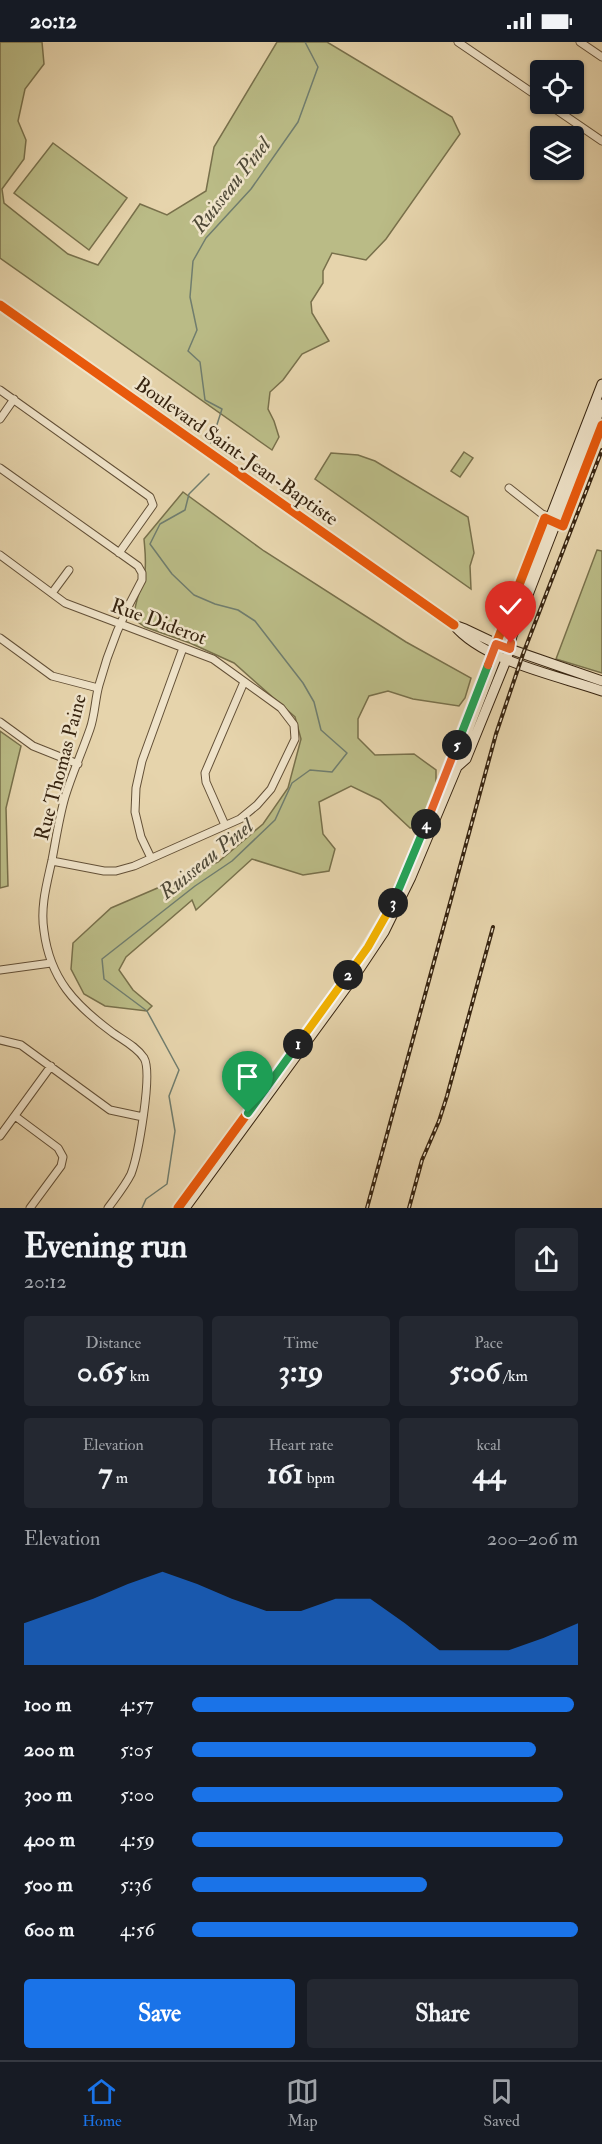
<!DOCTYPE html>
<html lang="en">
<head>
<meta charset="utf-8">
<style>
	body { margin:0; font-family:"IM FELL Double Pica",serif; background:#242831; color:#f1f3f6; height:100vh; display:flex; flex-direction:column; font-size:22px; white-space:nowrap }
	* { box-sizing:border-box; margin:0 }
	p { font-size:20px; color:#9ea1a6 }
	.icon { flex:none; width:33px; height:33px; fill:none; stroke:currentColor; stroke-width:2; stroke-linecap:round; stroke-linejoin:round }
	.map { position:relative; height:1166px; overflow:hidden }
	.sheet { display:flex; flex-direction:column; background:#171b24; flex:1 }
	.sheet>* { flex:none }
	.tools { position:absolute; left:530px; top:18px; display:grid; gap:12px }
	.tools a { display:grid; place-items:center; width:54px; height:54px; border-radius:6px; background:#171b24; box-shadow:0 2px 4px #0004; font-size:30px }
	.pin { position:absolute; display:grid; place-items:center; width:51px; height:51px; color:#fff; margin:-62px -26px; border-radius:50% 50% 50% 0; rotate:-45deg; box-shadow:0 0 6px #0007 }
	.pin .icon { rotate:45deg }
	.km { position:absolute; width:30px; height:30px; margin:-15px; border-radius:50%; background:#222; color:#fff; font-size:16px; line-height:30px; text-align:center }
	.round { display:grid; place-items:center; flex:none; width:63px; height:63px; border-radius:6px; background:#242831 }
	.head { display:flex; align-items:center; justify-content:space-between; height:102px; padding:0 24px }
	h1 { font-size:33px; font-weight:700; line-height:45px }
	.stats { display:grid; grid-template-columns:repeat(3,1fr); gap:9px; height:102px; padding:6px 24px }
	.stats div { display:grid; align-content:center; border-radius:6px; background:#242831; text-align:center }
	.stats b { font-size:30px; font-weight:700 }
	.stats small { font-size:16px; font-weight:400 }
	.stats p { font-size:16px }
	.chart { height:168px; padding:12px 24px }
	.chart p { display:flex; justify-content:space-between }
	.chart svg { width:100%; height:108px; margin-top:6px; fill:#1a73e8; opacity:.7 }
	.cta { display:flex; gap:12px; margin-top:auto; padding:12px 24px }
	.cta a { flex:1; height:69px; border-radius:6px; background:#1a73e8; color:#fff; font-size:24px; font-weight:700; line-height:69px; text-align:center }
	.cta a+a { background:#242831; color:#f1f3f6 }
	ul { padding:0 24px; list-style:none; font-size:20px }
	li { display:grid; grid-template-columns:96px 72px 1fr; align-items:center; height:45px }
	li i { height:15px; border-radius:8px; background:#1a73e8 }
	.status { display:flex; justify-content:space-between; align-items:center; height:42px; padding:0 30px; background:#171b24; direction:ltr }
	.status svg { height:16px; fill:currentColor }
	.menu { display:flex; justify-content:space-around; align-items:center; height:84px; border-top:2px solid #363941; background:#171b24; font-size:16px; color:#9ea1a6 }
	.menu a { display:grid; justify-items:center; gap:3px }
	.menu .active { color:#1a73e8 }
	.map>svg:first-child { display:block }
	.green { fill:#babb86; stroke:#78704b; stroke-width:1.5 }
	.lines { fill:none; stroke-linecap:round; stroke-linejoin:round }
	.stream { stroke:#707d6e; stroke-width:1.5 }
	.street-casing { stroke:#635037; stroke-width:9 }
	.secondary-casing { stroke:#372410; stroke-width:11 }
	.street { stroke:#efe3c9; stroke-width:7 }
	.secondary { stroke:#efe3c9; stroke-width:9 }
	.rail-casing { stroke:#372410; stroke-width:4 }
	.rail { stroke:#efe3c9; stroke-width:1.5; stroke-dasharray:4.5; stroke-linecap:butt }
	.cycleway-casing { stroke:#efe3c9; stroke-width:13 }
	.cycleway { stroke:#e8590c; stroke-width:9 }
	.split-1-casing { stroke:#fff; stroke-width:12 }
	.split-2-casing { stroke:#fff; stroke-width:12 }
	.split-3-casing { stroke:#fff; stroke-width:12 }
	.split-4-casing { stroke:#fff; stroke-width:12 }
	.split-5-casing { stroke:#fff; stroke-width:12 }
	.split-6-casing { stroke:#fff; stroke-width:12 }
	.split-7-casing { stroke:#fff; stroke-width:12 }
	.split-1 { stroke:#22a559; stroke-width:8 }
	.split-2 { stroke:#f5b400; stroke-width:8 }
	.split-3 { stroke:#f5b400; stroke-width:8 }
	.split-4 { stroke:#22a559; stroke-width:8 }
	.split-5 { stroke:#f0652b; stroke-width:8 }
	.split-6 { stroke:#22a559; stroke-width:8 }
	.split-7 { stroke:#f0652b; stroke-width:8 }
	.labels { text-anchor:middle; stroke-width:5; stroke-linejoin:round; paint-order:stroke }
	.street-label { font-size:20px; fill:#372410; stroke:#efe3c9 }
	.water-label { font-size:21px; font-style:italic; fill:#4f4937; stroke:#efe3c9 }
</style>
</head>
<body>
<div class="status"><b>20:12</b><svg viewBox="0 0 49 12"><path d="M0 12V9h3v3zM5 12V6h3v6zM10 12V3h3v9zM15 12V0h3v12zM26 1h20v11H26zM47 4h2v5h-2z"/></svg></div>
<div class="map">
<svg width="602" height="1166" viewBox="0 0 602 1166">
	<rect width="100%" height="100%" fill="#e6d4ac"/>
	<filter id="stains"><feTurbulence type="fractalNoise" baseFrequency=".00333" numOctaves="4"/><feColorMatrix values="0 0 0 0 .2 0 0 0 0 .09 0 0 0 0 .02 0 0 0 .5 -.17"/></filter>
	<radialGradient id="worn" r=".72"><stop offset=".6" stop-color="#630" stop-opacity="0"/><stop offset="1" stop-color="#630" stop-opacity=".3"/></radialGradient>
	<path class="green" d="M0,0H42L44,22L25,47L18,79L26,98L24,117L2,147L4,161L68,212L98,223L140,162L167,173L206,149L214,105L277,0H327L452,75L460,92L386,197L366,218L332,211L323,229V241L311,260L312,271L329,299L302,312L283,338L270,350L268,367L274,379L279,395L272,408L0,216Z
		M53,101L127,156L89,208L14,151Z
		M464,410L473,416L460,435L451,429Z
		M331,411L358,413L375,419L468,475L474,511L470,524L471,547L315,437Z
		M183,450L264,509L406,600L471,636L465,656L459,664L413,657L388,649L369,654L358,677V696L375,713L414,712L436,728V742L420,786H410L380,758L351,744L319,760L323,792L335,807L329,829L303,833L252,817L196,868L192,858L191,859L126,915L119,928L133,948L152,964L147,969L105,964L84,952L71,927L73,901L111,866L218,820L263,782L288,746L301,697L295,675L234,621L190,601L145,585L134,577C134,561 140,550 144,535C147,523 145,509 144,497Z
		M597,508L602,509V631L556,617Z
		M0,689L21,704L6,766L8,844L0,846Z"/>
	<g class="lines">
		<path class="stream" d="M211,401L222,367L205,358L200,320L188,309L197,288L190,255L193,219L206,196L251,147L298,80L318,25L305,0
			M142,1166L146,1157L167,1142L175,1089L169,1054L179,1028L147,969L104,937L102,917L195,844L232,819L275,778L292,741L310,728L332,730L347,711L321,688L314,660L303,641L255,579L238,568L215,562L194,553L172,532L150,502L160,482L185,468L189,452L209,432"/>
		<defs>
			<path id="street" d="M458,0L540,56
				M580,0L602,15
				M548,62L602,99
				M0,348L150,455L153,463L119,511
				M0,377L14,357
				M0,426L138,524L142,531V538C123,572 109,606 99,643C95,657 95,673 90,687C82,710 72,732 65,755C59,776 56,797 52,818C47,841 40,865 44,889C50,937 75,963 113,991C123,998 137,1005 144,1016C153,1031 138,1114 131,1132C125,1144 116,1155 108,1166
				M509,446L542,472L555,477
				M0,513L65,561L213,617L281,666L294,683L295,697L271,747L257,763L240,777L134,824L116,829H104L52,819
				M52,551L69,528
				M0,596L52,634L98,646
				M0,680L33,704L78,722
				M225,783L206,740L205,731L244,640
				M151,816L141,795L135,770L136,746L142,719L183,606
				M0,928L51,921
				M0,998L21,1003L110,1068L143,1075
				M15,1074L58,1106L63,1115L61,1124L30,1166
				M0,1094L51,1024"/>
			<path id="secondary" d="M0,263L454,583L465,587L501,604L602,639
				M454,583C483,619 559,634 602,649
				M457,725L458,714L602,342
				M185,1166L356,932L384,890L411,835L457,725L466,717L507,616L512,594L602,362"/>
		</defs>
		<use href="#street" class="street-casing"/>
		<use href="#secondary" class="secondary-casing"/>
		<use href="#street" class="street"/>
		<use href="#secondary" class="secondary"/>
		<defs>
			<path id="rail" d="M367,1166L496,692L523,612L602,408
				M409,1166L422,1118L439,1079L447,1054L493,885"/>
		</defs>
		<use href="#rail" class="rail-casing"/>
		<use href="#rail" class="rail"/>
		<defs>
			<path id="cycleway" d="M0,263L454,583
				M178,1166L358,920L391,866L416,808L545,476L563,484L602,383"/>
		</defs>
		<use href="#cycleway" class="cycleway-casing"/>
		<use href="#cycleway" class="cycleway"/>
	</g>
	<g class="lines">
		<defs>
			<path id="split-1" d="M248,1071L298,1002"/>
			<path id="split-2" d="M298,1002L348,933"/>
			<path id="split-3" d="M348,933L368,905L393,861"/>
			<path id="split-4" d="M393,861L426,782"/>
			<path id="split-5" d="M426,782L457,703"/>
			<path id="split-6" d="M457,703L488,623"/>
			<path id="split-7" d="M488,623L496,602L510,607L511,601"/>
		</defs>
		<use href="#split-1" class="split-1-casing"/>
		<use href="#split-2" class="split-2-casing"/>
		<use href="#split-3" class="split-3-casing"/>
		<use href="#split-4" class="split-4-casing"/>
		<use href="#split-5" class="split-5-casing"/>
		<use href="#split-6" class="split-6-casing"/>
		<use href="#split-7" class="split-7-casing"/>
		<use href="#split-1" class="split-1"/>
		<use href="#split-2" class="split-2"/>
		<use href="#split-3" class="split-3"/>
		<use href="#split-4" class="split-4"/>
		<use href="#split-5" class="split-5"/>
		<use href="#split-6" class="split-6"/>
		<use href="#split-7" class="split-7"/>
	</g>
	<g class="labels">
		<g class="street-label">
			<text transform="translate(237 409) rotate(35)" y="7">Boulevard Saint-Jean-Baptiste</text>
			<text transform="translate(159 579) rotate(20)" y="7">Rue Diderot</text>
			<text transform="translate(60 725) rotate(-75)" y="7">Rue Thomas Paine</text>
		</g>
		<g class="water-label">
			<text transform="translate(231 143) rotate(-52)" y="7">Ruisseau Pinel</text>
			<text transform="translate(206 817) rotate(-39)" y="7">Ruisseau Pinel</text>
		</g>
	</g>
	<rect width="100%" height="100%" filter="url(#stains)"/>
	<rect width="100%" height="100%" fill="url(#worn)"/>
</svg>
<div class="tools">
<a><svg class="icon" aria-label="locate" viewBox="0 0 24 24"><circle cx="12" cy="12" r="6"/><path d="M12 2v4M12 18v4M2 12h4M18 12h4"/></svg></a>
<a><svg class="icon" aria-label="layers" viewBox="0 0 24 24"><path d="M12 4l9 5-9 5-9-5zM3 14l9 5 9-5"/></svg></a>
</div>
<div class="pin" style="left:248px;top:1071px;background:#1e9e55"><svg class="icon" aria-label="arrive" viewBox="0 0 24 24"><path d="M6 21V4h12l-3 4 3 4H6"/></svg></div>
<div class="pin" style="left:511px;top:601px;background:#d93025"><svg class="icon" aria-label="check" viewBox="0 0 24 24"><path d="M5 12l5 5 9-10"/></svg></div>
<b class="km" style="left:298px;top:1002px">1</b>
<b class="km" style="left:348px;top:933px">2</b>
<b class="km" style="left:393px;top:861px">3</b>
<b class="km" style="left:426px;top:782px">4</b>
<b class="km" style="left:457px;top:703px">5</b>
</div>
<section class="sheet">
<div class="head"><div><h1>Evening run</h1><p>20:12</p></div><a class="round"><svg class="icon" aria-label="share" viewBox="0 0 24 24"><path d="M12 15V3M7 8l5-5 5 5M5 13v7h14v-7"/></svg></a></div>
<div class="stats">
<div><p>Distance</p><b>0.65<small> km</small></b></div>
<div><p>Time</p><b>3:19</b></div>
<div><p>Pace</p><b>5:06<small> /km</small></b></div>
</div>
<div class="stats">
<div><p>Elevation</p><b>7<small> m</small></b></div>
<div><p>Heart rate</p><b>161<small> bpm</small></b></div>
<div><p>kcal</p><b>44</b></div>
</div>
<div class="chart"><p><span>Elevation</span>200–206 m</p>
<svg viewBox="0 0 160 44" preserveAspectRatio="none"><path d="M0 44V27L10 22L20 17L30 11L40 6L50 11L60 17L70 22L80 22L90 17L100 17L110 27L120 38L130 38L140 38L150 33L160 27V44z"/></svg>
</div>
<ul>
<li><b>100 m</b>4:57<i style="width:99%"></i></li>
<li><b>200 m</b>5:05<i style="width:89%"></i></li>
<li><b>300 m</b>5:00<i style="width:96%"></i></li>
<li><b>400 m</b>4:59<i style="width:96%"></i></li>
<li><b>500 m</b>5:36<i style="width:61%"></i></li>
<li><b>600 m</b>4:56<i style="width:100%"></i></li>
</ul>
<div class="cta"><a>Save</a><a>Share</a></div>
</section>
<nav class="menu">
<a class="active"><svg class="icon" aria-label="home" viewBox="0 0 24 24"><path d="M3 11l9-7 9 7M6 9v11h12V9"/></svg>Home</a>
<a><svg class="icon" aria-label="map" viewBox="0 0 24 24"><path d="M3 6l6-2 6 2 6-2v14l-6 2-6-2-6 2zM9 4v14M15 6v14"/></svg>Map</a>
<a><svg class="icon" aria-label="saved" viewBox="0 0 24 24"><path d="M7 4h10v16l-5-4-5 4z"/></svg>Saved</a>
</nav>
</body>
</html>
